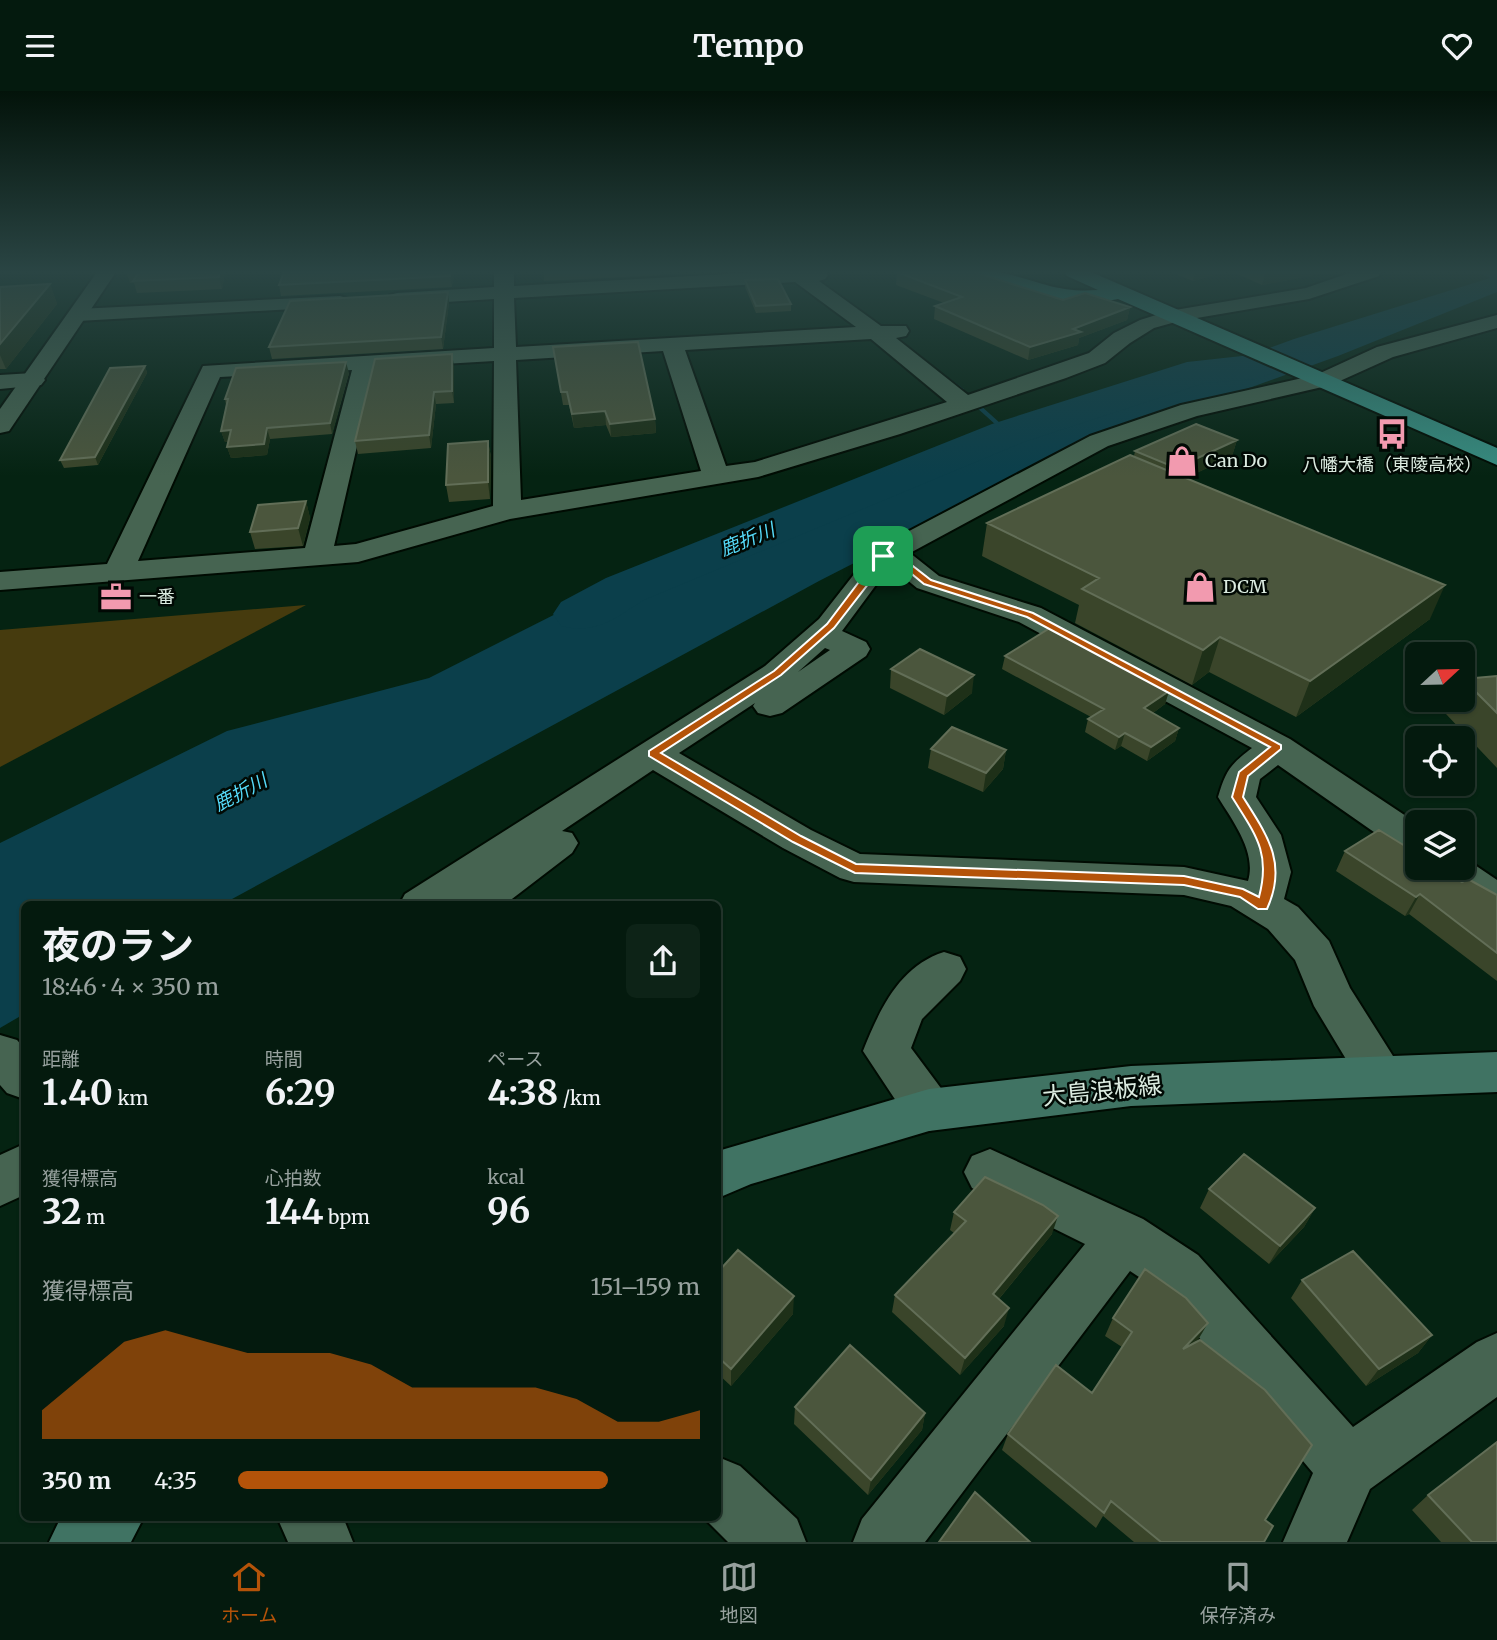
<!DOCTYPE html>
<html lang="ja">
<head>
<meta charset="utf-8">
<style>
	body { margin:0; font-family:Merriweather,"Noto Sans JP",serif; background:#0d2317; color:#f1f3f6; height:100vh; display:flex; flex-direction:column; font-size:26px; white-space:nowrap }
	* { box-sizing:border-box; margin:0 }
	p { font-size:23px; color:#97a19e }
	.icon { flex:none; width:38px; height:38px; fill:none; stroke:currentColor; stroke-width:2; stroke-linecap:round; stroke-linejoin:round }
	.map { position:relative; flex:1; overflow:hidden }
	.details { position:absolute; left:21px; top:810px; width:700px; height:620px; display:flex; flex-direction:column; background:#041a0e; border-radius:10px; box-shadow:0 2px 5px #0004,0 0 0 2px #25382e }
	.details>* { flex:none }
	.needle { width:46px; rotate:68deg }
	.tools { position:absolute; left:1405px; top:551px; display:grid; gap:14px }
	.tools a { display:grid; place-items:center; width:70px; height:70px; border-radius:10px; background:#041a0e; box-shadow:0 2px 5px #0004,0 0 0 2px #25382e; font-size:35px }
	.pin { position:absolute; display:grid; place-items:center; width:60px; height:60px; color:#fff; margin:-30px; border-radius:14px; box-shadow:0 4px 10px #0006 }
	.round { display:grid; place-items:center; flex:none; width:74px; height:74px; border-radius:10px; background:#0d2317 }
	.summary { display:flex; align-items:center; justify-content:space-between; height:119px; padding:0 21px }
	h1 { font-size:38px; font-weight:700; line-height:52px }
	.metrics { display:grid; grid-template-columns:repeat(3,1fr); gap:10px; height:119px; padding:7px 21px }
	.metrics div { display:grid; align-content:center }
	.metrics b { font-size:35px; font-weight:700 }
	.metrics small { font-size:19px; font-weight:400 }
	.metrics p { font-size:19px }
	.chart { height:196px; padding:14px 21px }
	.chart p { display:flex; justify-content:space-between }
	.chart svg { width:100%; height:126px; margin-top:7px; fill:#b45309; opacity:.7 }
	ul { padding:0 21px; list-style:none; font-size:23px }
	li { display:grid; grid-template-columns:112px 84px 1fr; align-items:center; height:52px }
	li i { height:18px; border-radius:9px; background:#b45309 }
	header { display:flex; justify-content:space-between; align-items:center; height:91px; padding:0 21px; background:#041a0e; font-size:32px; font-weight:700 }
	.dock { display:flex; justify-content:space-around; align-items:center; height:98px; border-top:2px solid #25382e; background:#041a0e; font-size:19px; color:#97a19e }
	.dock a { display:grid; justify-items:center; gap:4px }
	.dock .current { color:#b45309 }
	.map>svg:first-child { display:block }
	.green { fill:#463b0e }
	.water { fill:#0b3f4b }
	.lines { fill:none; stroke-linecap:round; stroke-linejoin:round }
	.stream { fill:#0b3f4b; fill-rule:evenodd }
	.river { fill:#0b3f4b; fill-rule:evenodd }
	.minor-casing { stroke:#000b02; stroke-width:4 }
	.tertiary-casing { stroke:#000b02; stroke-width:4 }
	.secondary-casing { stroke:#000b02; stroke-width:4 }
	.trunk-casing { stroke:#000b02; stroke-width:4 }
	.minor { fill:#466451; fill-rule:evenodd }
	.tertiary { fill:#466451; fill-rule:evenodd }
	.secondary { fill:#407363; fill-rule:evenodd }
	.trunk { fill:#378c80; fill-rule:evenodd }
	.wall { fill:#3a452a }
	.shaded-wall { fill:#1e3018 }
	.building { fill:#4b563d; stroke:#626e57; stroke-width:2 }
	.route { fill:#b45309; stroke:#fff; stroke-width:2; fill-rule:evenodd }
	.labels { text-anchor:middle; stroke-width:5; stroke-linejoin:round; paint-order:stroke }
	.far-poi-label { font-size:18px; fill:#dbebe0; stroke:#010904; text-anchor:start }
	.far-water-label { font-size:19px; font-style:italic; fill:#55daf9; stroke:#010904 }
	.near-street-label { font-size:24px; fill:#dbebe0; stroke:#010904 }
</style>
</head>
<body>
<header><svg class="icon" aria-label="menu" viewBox="0 0 24 24"><path d="M4 6h16M4 12h16M4 18h16"/></svg>Tempo<svg class="icon" aria-label="heart" viewBox="0 0 24 24"><path d="M12 20l-8-8c-3-5 5-10 8-4 3-6 11-1 8 4z"/></svg></header>
<div class="map">
<svg width="1497" height="1451" viewBox="0 0 1497 1451">
	<rect width="100%" height="100%" fill="#052312"/>
	<path class="green" d="M306,514L0,676V539Z"/>
	<path class="water" d="M1476,181H1497V201L1338,265L1071,361L819,490L221,814H24V923L0,937V752L227,640L429,587L613,494L753,460L1080,326L1294,248L1490,187Z"/>
	<g class="lines">
		<path class="stream" d="M945,284L964,298V300H960L943,287L942,286Z
			M976,314H980L1010,341V343H1006L976,316Z"/>
		<path class="river" d="M1304,248L1318,252L1324,260L1318,268L1255,288L1205,292L1024,351L644,509C615,527 597,544 561,535L553,523L561,511L606,487L992,333L1187,271L1251,264Z"/>
		<defs>
			<path id="minor" d="M494,181H514V195L762,181H826L828,184L825,188L819,190L881,235H906L909,240L906,245L896,247L968,304L1089,262L1114,242L1140,229L1169,220L1306,197L1352,181H1381L1379,185L1309,208L1179,230L1154,237L1130,252L1105,272L1066,287L900,343L758,386L510,428L358,471L0,499V481L107,473L203,275L494,257V208L397,214L390,212L387,208L390,204L397,202L494,196ZM795,191L856,236L516,256L514,207ZM871,248L947,311L755,371L726,375L685,259ZM663,260L701,380L521,409L516,269ZM494,270L493,415L356,453L334,455L375,277ZM352,279L305,457L138,470L220,286Z
				M340,205L347,207L350,211L347,215L78,230L71,228L68,224L71,220L78,218Z
				M1497,224V237L1393,266L1331,294L1197,325L1108,355L910,462L939,485L1041,517L1290,648L1418,733V765L1404,762L1278,674L1260,688L1256,706L1281,744L1291,781L1284,808L1298,816L1329,850L1350,897L1405,984L1398,998L1381,1004L1364,998L1314,915L1295,869L1268,838L1231,815L1184,804L854,791L840,787L783,757L653,679L562,740L572,742L578,752L572,762L504,814H454L456,810L451,814H399L405,803L765,575L819,528L873,459L1090,345L1181,314L1316,284L1377,256ZM890,475L917,497L1019,531L1252,657C1230,674 1226,679 1218,706C1232,729 1257,761 1248,790L1184,776L860,763L811,739L679,662L755,612L753,615L758,622L770,625L782,622L866,565L870,558L866,551L842,540ZM825,557L830,559L798,581Z
				M33,282L41,284L45,289L41,294L0,298V284Z
				M1463,766L1497,789V825C1474,818 1445,798 1433,777H1463Z
				M944,861L960,866L966,878L960,890L922,928L911,957L946,1004L953,1019L946,1034L929,1040L912,1034L863,960C879,920 899,875 944,861Z
				M0,944L17,949L24,957V1008L7,1002L0,994Z
				M24,1053V1104L0,1115V1064Z
				M990,1058L1143,1128L1198,1164L1353,1336L1477,1251L1497,1242V1306L1370,1398L1347,1451H1283L1313,1382L1160,1200L1130,1180L925,1451H853L862,1428L1085,1153L972,1097L964,1081L972,1065Z
				M718,1366L740,1375L797,1428L806,1451H728L703,1426H718Z
				M277,1426H343L353,1451H288Z"/>
			<path id="tertiary" d="M97,181H116L9,340L0,342V318Z"/>
			<path id="secondary" d="M1497,961V1001L1131,1015L929,1040L751,1093L718,1107V1060L929,998L1131,975Z
				M61,1426H144L131,1451H49Z"/>
			<path id="trunk" d="M975,181C984,181 994,180 1003,182C1040,190 1057,202 1098,199L1067,185L1065,181H1091L1497,357V374L1118,208C1070,219 1021,203 977,185Z"/>
		</defs>
		<use href="#minor" class="minor-casing"/>
		<use href="#tertiary" class="tertiary-casing"/>
		<use href="#secondary" class="secondary-casing"/>
		<use href="#trunk" class="trunk-casing"/>
		<use href="#minor" class="minor"/>
		<use href="#tertiary" class="tertiary"/>
		<use href="#secondary" class="secondary"/>
		<use href="#trunk" class="trunk"/>
	</g>
	<path class="wall" d="M126,181H225L222,198L137,202L134,192H130Z
		M454,181L452,196L281,205L279,194Z
		M544,181H660L661,184L544,190Z
		M897,181L1063,209L1130,216L1127,229L1079,247L1078,254L1028,269L934,228L935,215L944,212L896,194Z
		M1171,181H1226L1193,190Z
		M1233,181H1330L1262,194Z
		M745,189L791,213V220L756,222L745,196Z
		M50,193L57,213L6,278H0V196Z
		M448,201L449,212L443,258L272,268L269,256Z
		M553,256L655,328L656,342L611,346L606,334L574,337L569,314H563Z
		M145,275L147,282L98,374L64,377L60,369Z
		M454,275V312L436,313L431,357L358,363L355,350Z
		M349,282L332,343L270,348L267,364L231,367L227,356L228,351H225L221,340L226,314L225,308Z
		M1237,349L1232,365L1186,387L1430,528L1296,626L1209,581L1192,594L1075,532L1079,514L982,465L987,432L1134,365L1135,360Z
		M488,350L491,366L490,408L449,411L446,394Z
		M306,410L310,427L303,455L255,458L250,441Z
		M1005,565L1169,600L1165,613L1153,622L1179,637L1175,650L1147,670L1121,655L1115,659L1085,641L1088,628L1091,626L1002,578Z
		M891,578L972,602L944,624L890,597Z
		M1497,585V677L1446,623L1453,609H1463V588Z
		M931,658L1006,659L1003,678L983,701L928,677Z
		M1345,760L1462,791L1497,804V890L1409,823L1405,825L1336,780Z
		M1209,1098L1315,1117L1304,1136L1269,1173L1200,1117Z
		M954,1121L1052,1143L999,1208L1004,1235L960,1284L892,1221L895,1204L954,1142L950,1139Z
		M718,1181L793,1223L731,1295L718,1283Z
		M1302,1189L1432,1244L1418,1262L1366,1295L1291,1207Z
		M1113,1227L1197,1250L1265,1429L1264,1451H1134L1103,1425L1096,1437L1002,1359L1008,1343L1092,1302L1122,1256L1105,1245Z
		M795,1316L925,1322L922,1339L868,1404L794,1333Z
		M1428,1404L1497,1451H1441L1412,1419Z"/>
	<path class="shaded-wall" d="M219,181H225L222,198L219,186Z
		M450,181H454L452,196L450,185Z
		M1195,181H1226L1193,190Z
		M1269,181H1330L1262,194L1265,182Z
		M50,193L57,213L6,278L0,264V253Z
		M448,201L449,212L443,258L441,246Z
		M1130,216L1127,229L1079,247L1078,254L1028,269L1030,256L1073,238Z
		M452,263L454,275V312L452,300Z
		M346,271L349,282L332,343L330,332Z
		M145,275L147,282L98,374L95,366Z
		M434,301L436,313L431,357L429,344Z
		M605,320L606,334L574,337L572,323Z
		M655,328L656,342L611,346L610,333Z
		M267,337L270,348L267,364L231,367L227,356Z
		M231,339L235,350L225,351L221,340Z
		M1237,349L1232,365L1172,394L1176,377Z
		M488,350L491,366L490,408L488,391Z
		M306,410L310,427L303,455L298,437Z
		M1445,494L1430,528L1296,626L1310,590Z
		M1220,546L1209,581L1192,594L1203,559Z
		M974,584L972,602L944,624L947,605Z
		M1169,600L1165,613L1141,631L1144,617Z
		M1179,637L1175,650L1147,670L1151,656Z
		M1125,642L1121,655L1115,659L1119,646Z
		M1006,659L1003,678L983,701L986,682Z
		M1420,803L1409,823L1405,825L1416,806Z
		M1315,1117L1304,1136L1269,1173L1280,1155Z
		M1058,1125L1052,1143L988,1221L993,1203Z
		M794,1205L793,1223L731,1295V1278Z
		M1009,1217L1004,1235L960,1284L965,1267Z
		M1208,1232L1198,1249L1183,1258Z
		M1432,1244L1418,1262L1366,1295L1379,1278Z
		M925,1322L922,1339L868,1404L871,1389Z"/>
	<path class="building" d="M139,181H219V186L133,190Z
		M284,181H450V185L279,194Z
		M897,181H974L1063,209L1085,202L1130,216L1073,238L1081,241L1030,256L935,215L962,206Z
		M778,188L791,213L756,215L745,189Z
		M50,193L0,253V196Z
		M448,201L441,246L269,256L290,210Z
		M638,251L655,328L610,333L605,320L572,323L567,301H561L553,256Z
		M452,263V300L434,301L429,344L355,350L375,268Z
		M346,271L330,332L267,337L264,353L227,356L231,339L221,340L228,308H225L236,277Z
		M145,275L95,366L60,369L110,277Z
		M1196,333L1237,349L1176,377L1135,360Z
		M488,350V391L446,394L448,353Z
		M1130,364L1445,494L1310,590L1220,546L1203,559L1082,498L1099,487L987,432Z
		M306,410L298,437L250,441L258,414Z
		M1050,537L1169,600L1144,617L1179,637L1151,656L1125,642L1119,646L1088,628L1104,618L1005,565Z
		M920,558L974,584L947,605L891,578Z
		M1497,585V622L1463,588Z
		M952,636L1006,659L986,682L931,658Z
		M1379,739L1418,763V777H1439L1462,791L1468,788L1497,804V862L1420,803L1416,806L1345,760Z
		M1244,1063L1315,1117L1280,1155L1209,1098Z
		M985,1086L1043,1114L1058,1125L993,1203L1009,1217L965,1267L895,1204L966,1130L954,1121Z
		M738,1159L794,1205L731,1278L718,1266V1181Z
		M1353,1160L1432,1244L1379,1278L1302,1189Z
		M1145,1178L1186,1207L1208,1232L1183,1258L1200,1249L1265,1299L1312,1354L1265,1429L1273,1435L1264,1451H1161L1111,1410L1104,1422L1008,1343L1056,1274L1092,1302L1132,1241L1113,1227Z
		M850,1254L925,1322L871,1389L795,1316Z
		M1497,1351V1451H1472L1428,1404Z
		M975,1401L1030,1451H939Z"/>
	<linearGradient id="sky" x2="0" y2="1"><stop stop-color="#03130a"/><stop offset="0.47" stop-color="#2a4544"/><stop offset="1" stop-color="#2a4544" stop-opacity="0"/></linearGradient>
	<rect width="1497" height="385" fill="url(#sky)"/>
	<path class="route" d="M891,458L931,489L1033,522L1281,654V658L1248,685L1243,706C1267,744 1288,772 1267,818H1258L1240,806L1184,794L855,782L793,751L649,665V660L774,580L827,533L880,463ZM890,465L924,493L1027,526L1270,656L1239,681L1232,706C1255,743 1271,761 1259,806L1243,798L1184,785L856,773L801,745L661,662L781,584L834,537Z"/>
	<defs>
		<symbol id="bus-bare" viewBox="-9 -9 18 18"><path d="M-5-6H5V4H4V6H2V4H-2V6H-4V4H-5ZM-3.5-4V0h7V-4ZM-3.5 1.2v1.5H-2V1.2ZM2 1.2v1.5H3.5V1.2Z" fill="#f29aaf" stroke="#010904" stroke-width="2.5" paint-order="stroke"/></symbol>
		<symbol id="shop-bare" viewBox="-9 -9 18 18"><path d="M-5-2.5h2.3a2.7 3.5 0 0 1 5.4 0H5L5.5 6h-11ZM-1.5-2.5h3a1.5 2.3 0 0 0-3 0Z" fill="#f29aaf" stroke="#010904" stroke-width="2.5" paint-order="stroke"/></symbol>
		<symbol id="office-bare" viewBox="-9 -9 18 18"><path d="M-6-3h4V-5.5h4V-3h4V5H-6ZM-1-4.5V-3h2v-1.5ZM-6 0V1H6V0Z" fill="#f29aaf" stroke="#010904" stroke-width="2.5" paint-order="stroke"/></symbol>
	</defs>
	<g fill-rule="evenodd">
		<use href="#bus-bare" x="1370" y="321" width="44" height="44"/>
		<use href="#shop-bare" x="1160" y="348" width="44" height="44"/>
		<use href="#shop-bare" x="1178" y="474" width="44" height="44"/>
		<use href="#office-bare" x="94" y="484" width="44" height="44"/>
	</g>
	<g class="labels">
		<g class="far-poi-label">
			<text x="1205" y="376">Can Do</text>
			<text x="1392" y="380" text-anchor="middle">八幡大橋（東陵高校）</text>
			<text x="1223" y="502">DCM</text>
			<text x="139" y="512">一番</text>
		</g>
		<g class="far-water-label">
			<text transform="translate(747 448) rotate(-22)" y="7">鹿折川</text>
			<text transform="translate(240 701) rotate(-28)" y="7">鹿折川</text>
		</g>
		<g class="near-street-label">
			<text transform="translate(1102 1000) rotate(-6)" y="8">大島浪板線</text>
		</g>
	</g>
</svg>
<div class="tools">
<a><svg class="needle" viewBox="-14 -14 28 28"><path d="M0-13l5 13h-10z" fill="#e53935"/><path d="M0 13l5-13h-10z" fill="#97a19e"/></svg></a>
<a><svg class="icon" aria-label="locate" viewBox="0 0 24 24"><circle cx="12" cy="12" r="6"/><path d="M12 2v4M12 18v4M2 12h4M18 12h4"/></svg></a>
<a><svg class="icon" aria-label="layers" viewBox="0 0 24 24"><path d="M12 4l9 5-9 5-9-5zM3 14l9 5 9-5"/></svg></a>
</div>
<div class="pin" style="left:883px;top:465px;background:#1e9e55"><svg class="icon" aria-label="arrive" viewBox="0 0 24 24"><path d="M6 21V4h12l-3 4 3 4H6"/></svg></div>
<section class="details">
<div class="summary"><div><h1>夜のラン</h1><p>18:46 · 4 × 350 m</p></div><a class="round"><svg class="icon" aria-label="share" viewBox="0 0 24 24"><path d="M12 15V3M7 8l5-5 5 5M5 13v7h14v-7"/></svg></a></div>
<div class="metrics">
<div><p>距離</p><b>1.40<small> km</small></b></div>
<div><p>時間</p><b>6:29</b></div>
<div><p>ペース</p><b>4:38<small> /km</small></b></div>
</div>
<div class="metrics">
<div><p>獲得標高</p><b>32<small> m</small></b></div>
<div><p>心拍数</p><b>144<small> bpm</small></b></div>
<div><p>kcal</p><b>96</b></div>
</div>
<div class="chart"><p><span>獲得標高</span>151–159 m</p>
<svg viewBox="0 0 160 44" preserveAspectRatio="none"><path d="M0 44V34L10 22L20 10L30 6L40 10L50 14L60 14L70 14L80 18L90 26L100 26L110 26L120 26L130 30L140 38L150 38L160 34V44z"/></svg>
</div>
<ul>
<li><b>350 m</b>4:35<i style="width:80%"></i></li>
</ul>
</section>
</div>
<nav class="dock">
<a class="current"><svg class="icon" aria-label="home" viewBox="0 0 24 24"><path d="M3 11l9-7 9 7M6 9v11h12V9"/></svg>ホーム</a>
<a><svg class="icon" aria-label="map" viewBox="0 0 24 24"><path d="M3 6l6-2 6 2 6-2v14l-6 2-6-2-6 2zM9 4v14M15 6v14"/></svg>地図</a>
<a><svg class="icon" aria-label="saved" viewBox="0 0 24 24"><path d="M7 4h10v16l-5-4-5 4z"/></svg>保存済み</a>
</nav>
</body>
</html>
